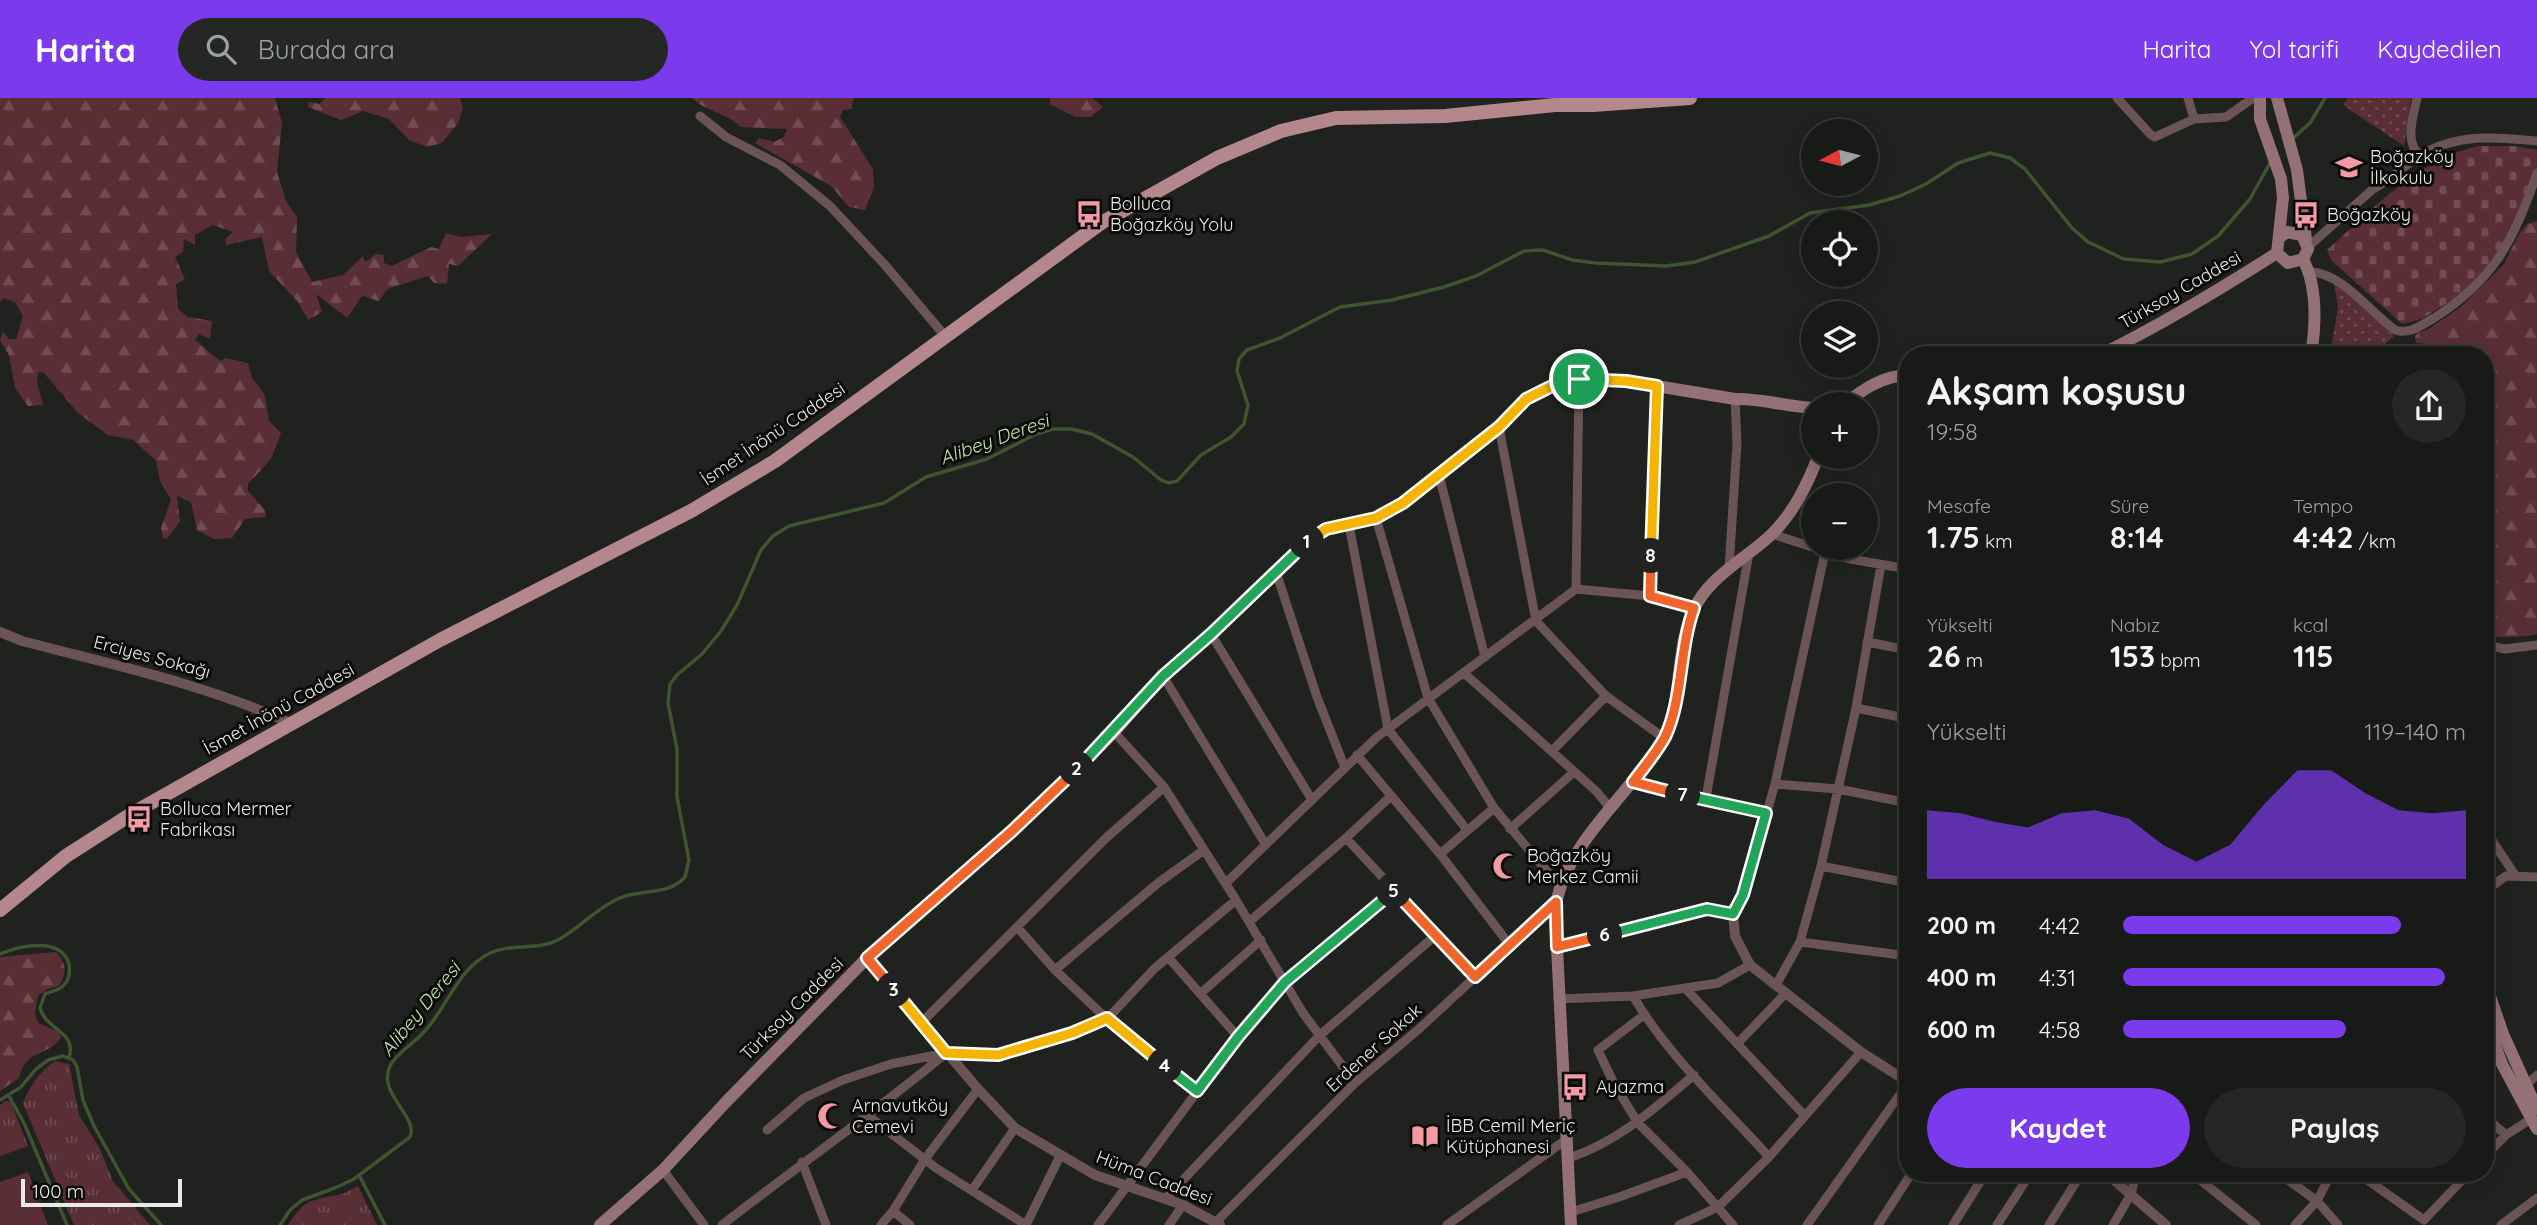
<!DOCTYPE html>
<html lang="tr">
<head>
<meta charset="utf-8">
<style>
	body { margin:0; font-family:Quicksand,sans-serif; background:#242723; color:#f1f3f6; height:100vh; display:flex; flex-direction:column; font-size:26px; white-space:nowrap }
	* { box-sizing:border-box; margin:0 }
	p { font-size:23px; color:#9ea1a1 }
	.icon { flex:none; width:38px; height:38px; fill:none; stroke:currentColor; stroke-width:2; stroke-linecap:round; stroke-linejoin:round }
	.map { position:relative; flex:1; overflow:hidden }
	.panel { position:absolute; left:1899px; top:248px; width:595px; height:836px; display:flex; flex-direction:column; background:#171a16; border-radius:28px; box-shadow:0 4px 18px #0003,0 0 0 2px #363835 }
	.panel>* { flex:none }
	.needle { width:46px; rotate:263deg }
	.tools { position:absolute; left:1801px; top:21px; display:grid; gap:14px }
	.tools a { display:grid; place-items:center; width:77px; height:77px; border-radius:50%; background:#171a16; box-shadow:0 4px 18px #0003,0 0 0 2px #363835; font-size:35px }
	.scale { position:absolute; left:21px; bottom:18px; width:161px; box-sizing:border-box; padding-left:7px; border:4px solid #eaebe8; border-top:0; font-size:19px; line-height:24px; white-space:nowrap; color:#eaebe8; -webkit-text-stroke:5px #0a0b09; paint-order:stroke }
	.pin { position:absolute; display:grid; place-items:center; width:60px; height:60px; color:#fff; margin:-30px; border:4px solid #fff; border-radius:50%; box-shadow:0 2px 7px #0007 }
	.km { position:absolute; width:35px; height:35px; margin:-18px; border-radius:50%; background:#222; color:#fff; font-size:19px; line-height:35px; text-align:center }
	.round { display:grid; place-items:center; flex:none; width:74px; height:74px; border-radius:37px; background:#242723 }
	.overview { display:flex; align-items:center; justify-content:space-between; height:119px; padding:0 28px }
	h1 { font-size:38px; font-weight:700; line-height:52px }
	.metrics { display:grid; grid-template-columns:repeat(3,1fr); gap:10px; height:119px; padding:7px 28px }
	.metrics div { display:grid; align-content:center }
	.metrics b { font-size:30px; font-weight:700 }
	.metrics small { font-size:19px; font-weight:400 }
	.metrics p { font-size:19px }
	.chart { height:196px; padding:14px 28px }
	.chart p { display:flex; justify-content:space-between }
	.chart svg { width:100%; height:126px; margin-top:7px; fill:#7c3aed; opacity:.7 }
	.cta { display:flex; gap:14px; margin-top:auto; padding:14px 28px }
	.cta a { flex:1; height:80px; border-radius:42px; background:#7c3aed; color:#fff; font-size:28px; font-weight:700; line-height:80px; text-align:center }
	.cta a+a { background:#242723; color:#f1f3f6 }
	ul { padding:0 28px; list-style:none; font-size:23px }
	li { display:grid; grid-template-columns:112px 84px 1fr; align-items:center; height:52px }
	li i { height:18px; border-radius:9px; background:#7c3aed }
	header { display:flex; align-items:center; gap:42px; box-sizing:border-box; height:98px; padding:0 35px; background:#7c3aed; color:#fff }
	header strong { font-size:33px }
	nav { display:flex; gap:38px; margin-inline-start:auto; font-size:24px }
	.search { width:490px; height:63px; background:#242723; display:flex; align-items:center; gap:18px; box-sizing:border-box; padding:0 24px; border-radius:38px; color:#9ea1a1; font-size:26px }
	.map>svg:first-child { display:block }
	.grass { fill:url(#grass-tufts) }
	.forest { fill:url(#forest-firs) }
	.cemetery { fill:url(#cemetery-stones) }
	.park { fill:url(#park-dots) }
	.garden { fill:#592f35 }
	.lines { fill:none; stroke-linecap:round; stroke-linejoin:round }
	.stream { stroke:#40552f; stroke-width:3.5 }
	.minor { stroke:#6a5456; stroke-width:9 }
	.tertiary { stroke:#6a5456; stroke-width:10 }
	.secondary { stroke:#947174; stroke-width:12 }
	.primary { stroke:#b4878c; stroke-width:14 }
	.split-1-casing { stroke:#fff; stroke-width:14 }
	.split-2-casing { stroke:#fff; stroke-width:14 }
	.split-3-casing { stroke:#fff; stroke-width:14 }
	.split-4-casing { stroke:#fff; stroke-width:14 }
	.split-5-casing { stroke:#fff; stroke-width:14 }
	.split-6-casing { stroke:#fff; stroke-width:14 }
	.split-7-casing { stroke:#fff; stroke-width:14 }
	.split-8-casing { stroke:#fff; stroke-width:14 }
	.split-9-casing { stroke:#fff; stroke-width:14 }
	.split-1 { stroke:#f5b400; stroke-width:9 }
	.split-2 { stroke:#22a559; stroke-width:9 }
	.split-3 { stroke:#f0652b; stroke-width:9 }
	.split-4 { stroke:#f5b400; stroke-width:9 }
	.split-5 { stroke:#22a559; stroke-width:9 }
	.split-6 { stroke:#f0652b; stroke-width:9 }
	.split-7 { stroke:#22a559; stroke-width:9 }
	.split-8 { stroke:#f0652b; stroke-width:9 }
	.split-9 { stroke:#f5b400; stroke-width:9 }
	.labels { text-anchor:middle; stroke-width:6; stroke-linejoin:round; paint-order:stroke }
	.poi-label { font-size:18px; fill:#eaebe8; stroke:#0a0b09; text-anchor:start }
	.street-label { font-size:18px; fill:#eaebe8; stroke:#0a0b09 }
	.water-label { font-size:19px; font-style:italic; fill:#c0e6a5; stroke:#0a0b09 }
</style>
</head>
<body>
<header>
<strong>Harita</strong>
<div class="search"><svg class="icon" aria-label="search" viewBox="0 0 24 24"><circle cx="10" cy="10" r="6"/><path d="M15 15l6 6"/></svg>Burada ara</div>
<nav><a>Harita</a><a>Yol tarifi</a><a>Kaydedilen</a></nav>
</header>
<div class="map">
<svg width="2537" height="1127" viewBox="0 0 2537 1127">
	<defs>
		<pattern id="grass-tufts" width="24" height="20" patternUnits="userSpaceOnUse" patternTransform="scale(1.75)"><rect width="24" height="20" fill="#592f35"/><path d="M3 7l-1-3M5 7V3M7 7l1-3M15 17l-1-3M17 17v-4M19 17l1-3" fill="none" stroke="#714d52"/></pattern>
		<pattern id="forest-firs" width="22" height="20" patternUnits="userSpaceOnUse" patternTransform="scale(1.75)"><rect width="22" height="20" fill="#592f35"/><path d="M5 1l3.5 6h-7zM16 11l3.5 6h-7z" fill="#714d52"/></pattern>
		<pattern id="cemetery-stones" width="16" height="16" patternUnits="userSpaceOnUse" patternTransform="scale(1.75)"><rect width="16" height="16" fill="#592f35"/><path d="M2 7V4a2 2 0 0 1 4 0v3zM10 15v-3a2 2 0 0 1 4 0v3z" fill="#714d52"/></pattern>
		<pattern id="park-dots" width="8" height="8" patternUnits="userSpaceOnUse" patternTransform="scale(1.75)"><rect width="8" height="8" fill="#592f35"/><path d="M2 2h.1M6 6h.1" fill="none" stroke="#714d52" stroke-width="1.8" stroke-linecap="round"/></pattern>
	</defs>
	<rect width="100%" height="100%" fill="#1f221e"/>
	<path class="grass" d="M55,963L69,966L79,1017L99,1049L113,1083L150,1127H74L23,1005C31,987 38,975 55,963Z
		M5,1003L11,1004L28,1048L0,1058V1007Z
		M358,1088L377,1127H288C304,1102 310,1102 338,1097C345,1096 351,1091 358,1088Z"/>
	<path class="forest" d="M0,0H275L282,25L277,74L286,103L297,119L296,154L312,184L343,177L363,158L365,164L376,156L384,157V165L392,168L431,149L439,151L446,135L460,139L492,136L458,168L449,166L447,186L434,185L428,178L387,191L379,203L362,198L347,220L316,196L322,214L308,222L298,204L269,173L262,139L226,147V140L233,134L213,127L195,137V147L184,141L183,154L175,159L185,181L176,186L178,211L188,219L212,223L210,241L199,236L195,242L220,263L226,260L248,265L252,280L265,297L269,323L281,335L271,361L248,386V393L265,412L266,419L245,421L232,440L214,441L197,432L191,404L177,398L180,423L167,441L163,440L161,430L171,401L160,383L156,363L133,342L108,337L78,315L44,275L38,274L37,284L43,307L28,308L15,290L9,257L0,242L3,234L9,241H16L23,218L15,204L3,200L0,204Z
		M325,0H460L463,11L458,25L442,45L427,49L409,42L389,21L363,13L341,22L308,9L309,4L320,6Z
		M692,0H854L851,11L843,12L840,19L873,71L874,89L865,112L849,109L831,88L755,45L759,40L774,44L784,39L787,31L740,29C727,14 705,14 692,0Z
		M1050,0H1092L1103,9L1091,19H1075L1050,6Z
		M2537,123V536C2528,539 2494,541 2485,536V257H2423L2429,251L2427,246L2416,245L2415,238L2419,234L2427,232L2461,209L2504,166L2519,136L2527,126Z
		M56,854C67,865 67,875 59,888L48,891L38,898L35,915L38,925L59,934L61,939C49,959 26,950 19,980L0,993V859Z"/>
	<path class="cemetery" d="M2478,48H2514L2537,52V79L2513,135L2481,177L2458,198L2422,221L2402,226L2331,162L2327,152C2373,111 2416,63 2478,48Z"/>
	<path class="park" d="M2348,0H2411L2404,48L2343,7Z
		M2334,183L2341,186L2394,238L2375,256L2330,257L2338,209Z"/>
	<path class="garden" d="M28,1074L48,1127H0V1084Z"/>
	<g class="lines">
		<path class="stream" d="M2292,41L2310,25L2325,0
			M0,856C19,848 61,838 69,866C70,873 69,882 64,887C59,893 51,893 45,896L40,910C46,933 77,932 69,960
			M9,998L24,1025L67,1127
			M0,1002L21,989L36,971L48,962L63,958L73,962L77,969L83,1002L94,1028L129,1091L161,1127
			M359,1077L385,1127
			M280,1127L290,1112L302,1102L335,1090L354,1081L410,1039C419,1017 375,996 391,966C398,954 413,946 422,936C447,911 457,871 490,855C512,845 536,853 558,842C580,830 596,810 620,800C641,791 668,798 685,779L689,762L677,699V651L668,605L670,586L677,577L702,556L721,533L737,507L761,452L773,438L789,428L884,405L926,379L987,361L1036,336L1053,331H1071L1092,336L1133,359L1161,382L1169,385L1177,383L1201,357L1231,339L1244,326L1248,307L1237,273L1239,261L1247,252L1280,240L1340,209L1392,202L1444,189L1476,178L1524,153L1543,152L1572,162L1595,165L1666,168L1695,164L1769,138L1810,115L1869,107L1900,98L1926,86L1958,65L1990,55L2010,60L2025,71L2072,130L2088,144L2124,161L2160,164L2192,156L2218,138L2250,101L2270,65"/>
		<path class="minor" d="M2117,0L2151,37L2155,39L2194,21L2226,19L2253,0
			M2188,0L2194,21
			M2417,0C2413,20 2404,43 2420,58
			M700,18L726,39L780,67L830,108L885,167L945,238
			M2308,149L2373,91C2391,82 2404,67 2421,57C2458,35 2496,39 2537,43
			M2310,174C2341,174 2370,214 2395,232C2409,237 2422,227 2434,220C2494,182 2515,141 2537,75
			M1499,329L1536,523L1606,598L1664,640
			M1439,377L1485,559
			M1376,420L1428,600L1494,710L1560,789
			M1349,427L1388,631L1467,732
			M1772,436L1850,461L1908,471
			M1729,470L1737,345L1735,301
			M1276,474L1317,599L1345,670
			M1576,491L1579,281
			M1650,498L1657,288
			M1211,536L1312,702
			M1867,544L1908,552
			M2485,547L2505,551L2537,547
			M1464,575L1596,693L1611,711
			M1163,578L1266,747
			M1856,610L1900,619
			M1114,634L1164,689L1236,802L1303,915L1355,985
			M1552,653L1606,598
			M1357,657L1440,756L1509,846
			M1633,684L1672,695L1766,715
			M1775,686L1838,691L1908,705
			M1706,700L1749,455
			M1510,731L1574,674
			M2485,732L2515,777
			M1346,740L1475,879
			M1440,756L1494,710
			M1821,768L1908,785
			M1226,785L1377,639L1576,491L1650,498L1694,510
			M2485,793L2506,778L2537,779
			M1733,816L1743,797L1775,686L1825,454
			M1250,823L1346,740L1391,698
			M1017,829L1055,872
			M1800,844L1908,858
			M1168,859L1238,939
			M1776,887L1800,844L1821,768L1856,610L1881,467
			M1685,890L1805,1018
			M1200,896L1261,842
			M1633,898C1668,958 1723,1008 1769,1059
			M1558,901L1633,898L1718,885L1750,867
			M1644,917L1598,952L1614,986L1638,1025L1687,1074L1733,1127
			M921,925L1106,740L1164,689
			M1737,946L1786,895
			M2525,988L2537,977
			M1197,993L1107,921L1055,872L1158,785L1204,752
			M867,1017L936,1070L1026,1127
			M2485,1019L2506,1037L2531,1021
			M767,1032L804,1000L843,982L891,966L946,955L998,957L1072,935L1107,921L1155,870L1236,802
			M2485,1058L2506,1037
			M1569,1060C1618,1044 1655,1010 1694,977
			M802,1064L826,1127
			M663,1072L704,1127
			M2193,1076L2256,1127
			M2280,1076L2317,1103L2338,1127
			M2359,1076L2424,1122L2468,1076
			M972,1092L1015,1030
			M1166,1100L1319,938L1436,837
			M893,1113L910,1127
			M1571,1114L1619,1099L1687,1074
			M1216,1124L1355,985L1420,930L1556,804
			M722,1127C796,1069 873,1016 945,956
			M881,1127L893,1113L925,1061L978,991
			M1026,1127L1060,1058
			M1098,1127L1225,956L1285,884L1393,792
			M1169,1127L1183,1107
			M1447,1127L1567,1041
			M1679,1127L1718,1109L1769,1059L1861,954
			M1807,1127L1908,985
			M1878,1127L1911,1076
			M1953,1127L1985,1076
			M1997,1127L2030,1076
			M2049,1127L2081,1076
			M2113,1127L2131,1096L2136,1076
			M2295,1127L2317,1103L2331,1076
			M2501,1127L2537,1100"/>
		<path class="tertiary" d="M0,534L22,543C113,567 206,586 292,626
			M1557,849L1707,811L1733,816L1735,838L1750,867L1861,954L1908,984
			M867,860L978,991L1015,1030L1095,1077L1183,1107L1220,1127
			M2107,1076L2166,1127"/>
		<path class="secondary" d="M2260,0V21L2281,81L2283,100L2277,155L2288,165L2303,161L2308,151L2302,137L2287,134L2279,140
			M2277,0L2297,72L2306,141
			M2303,161C2318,190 2316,226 2311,257
			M2100,257C2161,227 2219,192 2277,155
			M1844,306C1864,291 1882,278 1908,277
			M2485,884L2503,936L2537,1011
			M2485,921L2502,966L2537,1031
			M600,1127L663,1072L726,1004L867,860L1012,733L1063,685L1114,634L1163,578L1211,536L1315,438L1326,431L1376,420L1403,405L1499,329L1526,301L1558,285L1579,281L1626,283L1735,301C1761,300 1787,309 1813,310
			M1571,1127L1557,849C1556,834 1553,816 1557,801C1569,748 1617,707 1647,664C1653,656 1661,647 1665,638C1685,595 1673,539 1701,499C1719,473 1749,458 1772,436C1794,414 1807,387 1818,359"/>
		<path class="primary" d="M0,812L66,758L133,715L440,542L691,413L775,363L1101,125L1217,60L1281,33L1336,20L1445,18L1555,7H1593L1690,0"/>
	</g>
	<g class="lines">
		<defs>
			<path id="split-1" d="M1307,444L1326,431L1376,420L1403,405L1499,329L1526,301L1558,285L1579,281"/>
			<path id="split-2" d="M1077,671L1163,578L1211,536L1307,444"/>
			<path id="split-3" d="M894,892L867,860L1012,733L1077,671"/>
			<path id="split-4" d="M894,892L946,955L998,957L1072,935L1107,920L1165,968"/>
			<path id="split-5" d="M1165,968L1197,993L1238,939L1285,884L1394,793"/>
			<path id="split-6" d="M1394,793L1475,879L1556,804L1557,849L1605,837"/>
			<path id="split-7" d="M1605,837L1707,811L1733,816L1743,797L1766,715L1683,697"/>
			<path id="split-8" d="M1651,458L1650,498L1694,510C1679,551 1683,601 1665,639C1657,654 1644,669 1633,684L1683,697"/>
			<path id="split-9" d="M1579,281L1626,283L1657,288L1651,458"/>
		</defs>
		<use href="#split-1" class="split-1-casing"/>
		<use href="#split-2" class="split-2-casing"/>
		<use href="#split-3" class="split-3-casing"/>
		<use href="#split-4" class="split-4-casing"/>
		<use href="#split-5" class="split-5-casing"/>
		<use href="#split-6" class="split-6-casing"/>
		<use href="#split-7" class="split-7-casing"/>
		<use href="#split-8" class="split-8-casing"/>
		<use href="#split-9" class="split-9-casing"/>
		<use href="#split-1" class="split-1"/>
		<use href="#split-2" class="split-2"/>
		<use href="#split-3" class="split-3"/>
		<use href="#split-4" class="split-4"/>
		<use href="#split-5" class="split-5"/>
		<use href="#split-6" class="split-6"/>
		<use href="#split-7" class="split-7"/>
		<use href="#split-8" class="split-8"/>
		<use href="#split-9" class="split-9"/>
	</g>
	<defs>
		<symbol id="school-bare" viewBox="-9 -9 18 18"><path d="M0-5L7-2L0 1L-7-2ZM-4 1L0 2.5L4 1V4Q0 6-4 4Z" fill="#f49aa5" stroke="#0a0b09" stroke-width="2.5" paint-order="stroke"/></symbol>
		<symbol id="bus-bare" viewBox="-9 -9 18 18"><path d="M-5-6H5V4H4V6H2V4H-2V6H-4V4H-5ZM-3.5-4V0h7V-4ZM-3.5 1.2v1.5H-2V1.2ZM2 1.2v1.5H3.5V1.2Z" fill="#f49aa5" stroke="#0a0b09" stroke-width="2.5" paint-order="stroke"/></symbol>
		<symbol id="mosque-bare" viewBox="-9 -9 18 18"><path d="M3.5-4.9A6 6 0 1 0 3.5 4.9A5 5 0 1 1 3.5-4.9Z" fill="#f49aa5" stroke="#0a0b09" stroke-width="2.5" paint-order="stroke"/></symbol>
		<symbol id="library-bare" viewBox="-9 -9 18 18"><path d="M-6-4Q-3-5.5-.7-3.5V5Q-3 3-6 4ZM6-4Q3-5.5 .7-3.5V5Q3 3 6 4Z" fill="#f49aa5" stroke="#0a0b09" stroke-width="2.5" paint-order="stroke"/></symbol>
	</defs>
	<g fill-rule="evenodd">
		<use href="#school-bare" x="2330" y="50" width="38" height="38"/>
		<use href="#bus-bare" x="1070" y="97" width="38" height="38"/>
		<use href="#bus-bare" x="2287" y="98" width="38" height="38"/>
		<use href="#bus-bare" x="120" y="702" width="38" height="38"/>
		<use href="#mosque-bare" x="1487" y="749" width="38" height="38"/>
		<use href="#bus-bare" x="1556" y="970" width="38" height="38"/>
		<use href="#mosque-bare" x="812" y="999" width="38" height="38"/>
		<use href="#library-bare" x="1406" y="1019" width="38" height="38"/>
	</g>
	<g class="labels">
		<g class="poi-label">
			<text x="2370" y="65">Boğazköy<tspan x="2370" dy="21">İlkokulu</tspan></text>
			<text x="1110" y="112">Bolluca<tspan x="1110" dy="21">Boğazköy Yolu</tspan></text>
			<text x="2327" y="123">Boğazköy</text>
			<text x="160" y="717">Bolluca Mermer<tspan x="160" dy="21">Fabrikası</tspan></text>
			<text x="1527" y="764">Boğazköy<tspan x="1527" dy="21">Merkez Camii</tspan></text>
			<text x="1596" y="995">Ayazma</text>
			<text x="852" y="1014">Arnavutköy<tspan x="852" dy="21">Cemevi</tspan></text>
			<text x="1446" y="1034">İBB Cemil Meriç<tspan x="1446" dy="21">Kütüphanesi</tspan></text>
		</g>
		<g class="street-label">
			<text transform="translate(2180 192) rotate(-30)" y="6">Türksoy Caddesi</text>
			<text transform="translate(773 336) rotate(-34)" y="6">İsmet İnönü Caddesi</text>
			<text transform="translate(152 559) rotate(15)" y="6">Erciyes Sokağı</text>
			<text transform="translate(279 611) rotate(-29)" y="6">İsmet İnönü Caddesi</text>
			<text transform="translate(792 911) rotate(-45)" y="6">Türksoy Caddesi</text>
			<text transform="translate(1374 950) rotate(-42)" y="6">Erdener Sokak</text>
			<text transform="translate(1154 1080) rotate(21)" y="6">Hüma Caddesi</text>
		</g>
		<g class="water-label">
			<text transform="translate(994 341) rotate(-20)" y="7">Alibey Deresi</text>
			<text transform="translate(420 911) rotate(-51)" y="7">Alibey Deresi</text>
		</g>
	</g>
</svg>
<div class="tools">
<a><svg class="needle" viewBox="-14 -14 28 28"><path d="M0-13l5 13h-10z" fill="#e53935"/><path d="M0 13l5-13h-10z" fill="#9ea1a1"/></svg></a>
<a><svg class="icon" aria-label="locate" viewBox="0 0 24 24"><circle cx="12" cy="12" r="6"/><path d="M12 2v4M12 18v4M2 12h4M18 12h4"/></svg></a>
<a><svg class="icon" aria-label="layers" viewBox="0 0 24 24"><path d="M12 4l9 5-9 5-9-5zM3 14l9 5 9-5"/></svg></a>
<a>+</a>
<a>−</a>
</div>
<div class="scale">100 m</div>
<div class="pin" style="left:1579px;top:281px;background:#1e9e55"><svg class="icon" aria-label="arrive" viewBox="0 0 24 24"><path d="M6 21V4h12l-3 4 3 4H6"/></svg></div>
<b class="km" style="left:1307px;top:444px">1</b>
<b class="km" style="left:1077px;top:671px">2</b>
<b class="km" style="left:894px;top:892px">3</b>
<b class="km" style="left:1165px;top:968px">4</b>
<b class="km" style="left:1394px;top:793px">5</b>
<b class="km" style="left:1605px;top:837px">6</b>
<b class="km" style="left:1683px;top:697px">7</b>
<b class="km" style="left:1651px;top:458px">8</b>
<section class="panel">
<div class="overview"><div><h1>Akşam koşusu</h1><p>19:58</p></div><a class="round"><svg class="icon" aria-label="share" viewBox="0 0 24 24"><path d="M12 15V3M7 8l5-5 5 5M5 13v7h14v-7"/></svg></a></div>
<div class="metrics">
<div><p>Mesafe</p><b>1.75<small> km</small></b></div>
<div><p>Süre</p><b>8:14</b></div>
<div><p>Tempo</p><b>4:42<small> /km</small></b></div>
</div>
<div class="metrics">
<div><p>Yükselti</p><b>26<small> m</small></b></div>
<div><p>Nabız</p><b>153<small> bpm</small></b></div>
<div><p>kcal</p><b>115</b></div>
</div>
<div class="chart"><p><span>Yükselti</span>119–140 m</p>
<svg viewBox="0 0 160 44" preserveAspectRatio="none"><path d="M0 44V20L10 21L20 24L30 26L40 21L50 20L60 23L70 32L80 38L90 32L100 18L110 6L120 6L130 14L140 20L150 21L160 20V44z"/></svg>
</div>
<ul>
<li><b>200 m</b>4:42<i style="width:81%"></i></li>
<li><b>400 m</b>4:31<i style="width:94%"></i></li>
<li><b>600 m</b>4:58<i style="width:65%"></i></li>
</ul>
<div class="cta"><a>Kaydet</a><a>Paylaş</a></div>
</section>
</div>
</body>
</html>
